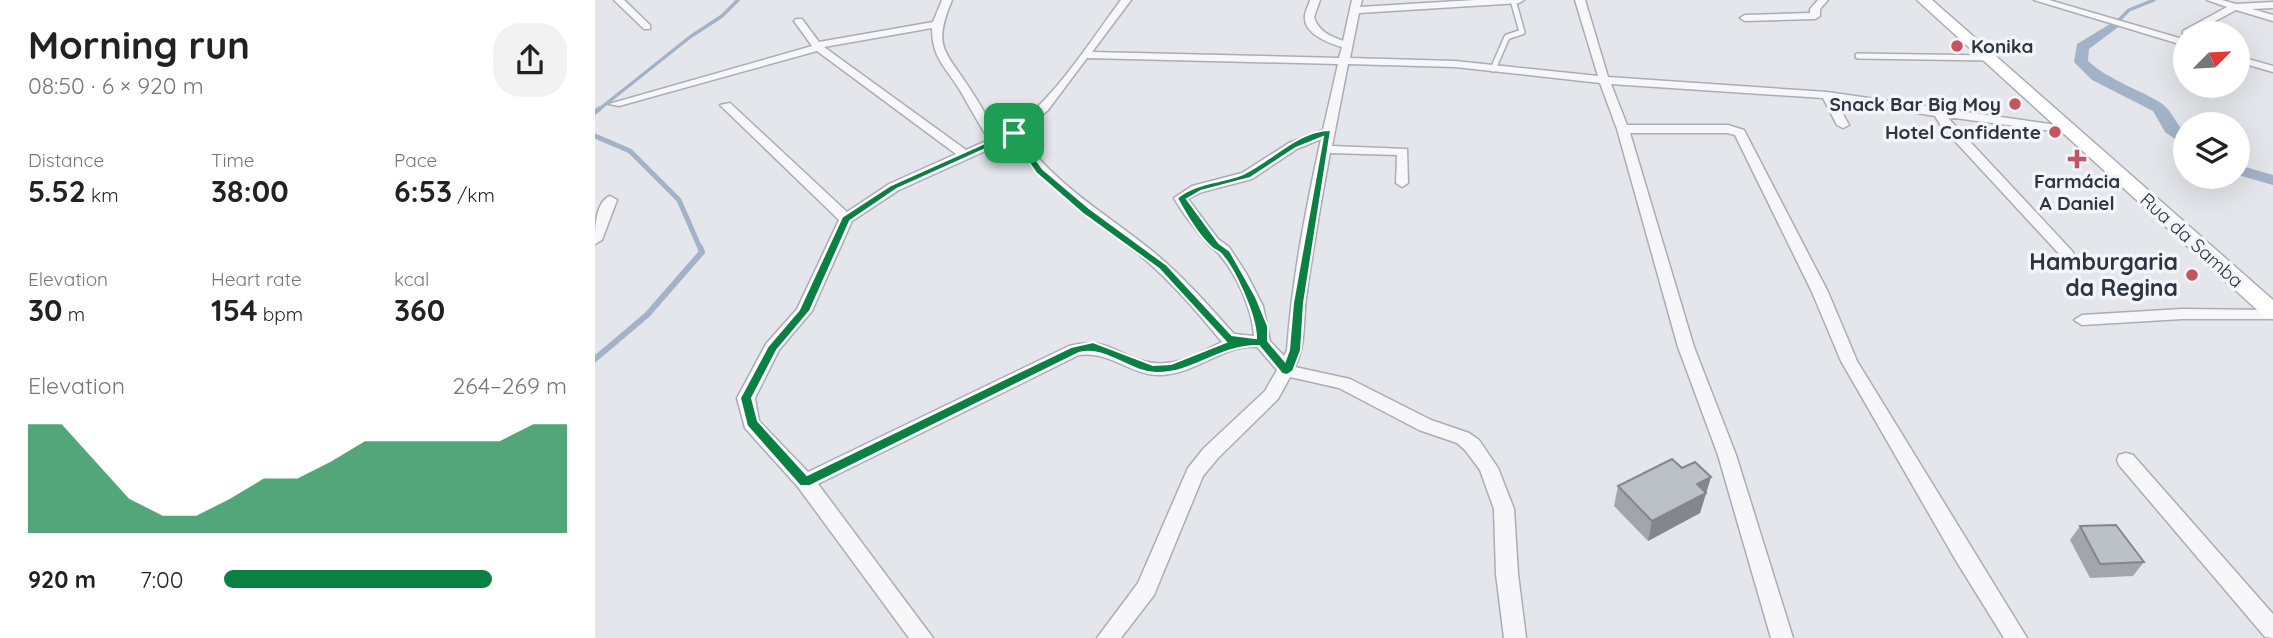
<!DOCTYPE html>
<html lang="en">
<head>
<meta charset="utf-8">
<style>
	body { margin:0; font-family:Quicksand,sans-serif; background:#f2f2f2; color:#222; height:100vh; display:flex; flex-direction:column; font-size:26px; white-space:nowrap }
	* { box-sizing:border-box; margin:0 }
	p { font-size:23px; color:#767676 }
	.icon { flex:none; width:38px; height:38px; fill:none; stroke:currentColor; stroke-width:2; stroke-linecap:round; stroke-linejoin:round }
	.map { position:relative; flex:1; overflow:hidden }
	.panel { display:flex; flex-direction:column; background:#fff; width:595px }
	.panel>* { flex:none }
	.needle { width:46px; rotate:66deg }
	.tools { position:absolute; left:1578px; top:21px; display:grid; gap:14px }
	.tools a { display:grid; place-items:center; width:77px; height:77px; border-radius:50%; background:#fff; box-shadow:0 7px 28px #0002; font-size:35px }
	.pin { position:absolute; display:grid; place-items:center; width:60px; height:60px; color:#fff; margin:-30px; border-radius:14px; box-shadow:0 4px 10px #0006 }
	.round { display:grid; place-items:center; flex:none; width:74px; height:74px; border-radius:28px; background:#f2f2f2 }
	.summary { display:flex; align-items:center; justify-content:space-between; height:119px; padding:0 28px }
	h1 { font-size:38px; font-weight:700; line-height:52px }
	.metrics { display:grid; grid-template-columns:repeat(3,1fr); gap:10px; height:119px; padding:7px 28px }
	.metrics div { display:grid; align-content:center }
	.metrics b { font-size:30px; font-weight:700 }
	.metrics small { font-size:19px; font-weight:400 }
	.metrics p { font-size:19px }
	.chart { height:196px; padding:14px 28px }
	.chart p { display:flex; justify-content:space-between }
	.chart svg { width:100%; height:126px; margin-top:7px; fill:#0b8043; opacity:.7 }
	ul { padding:0 28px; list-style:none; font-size:23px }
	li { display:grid; grid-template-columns:112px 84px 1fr; align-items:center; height:52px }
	li i { height:18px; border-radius:9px; background:#0b8043 }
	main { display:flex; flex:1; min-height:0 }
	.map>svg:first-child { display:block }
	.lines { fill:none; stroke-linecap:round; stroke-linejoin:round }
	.stream-far2 { stroke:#a2b3c8; stroke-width:3.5 }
	.stream-far1 { stroke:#a2b3c8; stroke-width:5 }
	.stream { stroke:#a2b3c8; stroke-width:6 }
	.canal { fill:#a2b3c8; fill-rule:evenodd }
	.lane-casing { stroke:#a9adb5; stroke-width:8 }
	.street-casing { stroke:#a9adb5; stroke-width:3 }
	.secondary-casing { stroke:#a9adb5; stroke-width:3 }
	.lane { stroke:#f7f7f9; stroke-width:5 }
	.street { fill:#f7f7f9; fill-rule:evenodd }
	.secondary { fill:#fff; fill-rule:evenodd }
	.wall { fill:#a2a5ab }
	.shaded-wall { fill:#84868b }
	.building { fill:#bcc0c7; stroke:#84868b; stroke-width:2 }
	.route { fill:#0b8043; stroke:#fff; stroke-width:2; fill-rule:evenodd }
	.poi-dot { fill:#c55460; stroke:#f4f5f8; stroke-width:2.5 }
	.labels { text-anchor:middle; stroke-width:7; stroke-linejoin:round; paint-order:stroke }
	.far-poi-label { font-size:19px; font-weight:bold; fill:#2d3442; stroke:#f4f5f8; text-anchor:end }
	.far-street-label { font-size:19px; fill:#2d3442; stroke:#f4f5f8 }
	.poi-label { font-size:23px; font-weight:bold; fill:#2d3442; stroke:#f4f5f8; text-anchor:end }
</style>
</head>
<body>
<main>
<section class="panel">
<div class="summary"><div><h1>Morning run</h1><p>08:50 · 6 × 920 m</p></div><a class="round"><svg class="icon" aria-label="share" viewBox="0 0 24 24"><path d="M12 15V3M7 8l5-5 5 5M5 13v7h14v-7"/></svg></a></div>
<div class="metrics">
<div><p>Distance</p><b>5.52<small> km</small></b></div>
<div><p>Time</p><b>38:00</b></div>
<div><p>Pace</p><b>6:53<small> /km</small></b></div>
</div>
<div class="metrics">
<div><p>Elevation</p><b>30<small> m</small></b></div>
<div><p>Heart rate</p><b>154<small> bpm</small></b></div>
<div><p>kcal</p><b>360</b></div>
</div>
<div class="chart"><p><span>Elevation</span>264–269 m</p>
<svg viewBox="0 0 160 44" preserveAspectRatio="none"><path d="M0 44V6L10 6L20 19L30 32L40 38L50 38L60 32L70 25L80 25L90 19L100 12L110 12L120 12L130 12L140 12L150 6L160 6V44z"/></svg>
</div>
<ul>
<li><b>920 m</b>7:00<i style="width:78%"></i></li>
</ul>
</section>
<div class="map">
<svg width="1678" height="638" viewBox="0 0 1678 638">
	<rect width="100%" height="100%" fill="#e4e6eb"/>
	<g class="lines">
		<path class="stream-far2" d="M1521,23L1534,10L1559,0
			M2,111L95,37L127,16L143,0"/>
		<path class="stream-far1" d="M0,112L4,109
			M0,136L35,151L84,200L105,248"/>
		<path class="stream" d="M0,359L52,315L107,252L105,247"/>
		<path class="canal" d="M1520,21L1526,25L1494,49L1493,61C1515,81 1542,88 1566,103C1577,110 1581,125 1591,134V147L1570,132L1558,111L1497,80L1479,62L1482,44Z
			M1643,165L1678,175V185L1643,175Z"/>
		<defs>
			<path id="lane" d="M1263,56L1395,58
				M898,69L912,37L927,32L918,0"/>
			<path id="street" d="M19,0H29L55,25V29H49Z
				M347,0H357C337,48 350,50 375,89C385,104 394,120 403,136C450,115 495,41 526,0H536L497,52L744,58L747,47C734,43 708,34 710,16C710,11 714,5 715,0H725L719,17C723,31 735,36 748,41L757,0H767L765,7L880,0H929L924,3L764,13L755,58L860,61L1003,76L980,0H990L1013,77L1232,92L1476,127L1478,129L1472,133L1352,117L1477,251L1479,254L1477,257H1467L1346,126L1340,116L1240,100L1254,125L1248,128L1242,125L1228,98L1016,84L1032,125H1133L1149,130L1233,292L1262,361L1432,638H1409L1360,559L1246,361L1217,292L1140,135L1132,133H1035L1099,347L1141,455L1198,638H1176L1123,455L1083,347L1022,129L1005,83L860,67L753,64L737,146L812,149L813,183L807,187L801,183L802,155L735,153C726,201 718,249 711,298C708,323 711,344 700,367L755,379L836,420L874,433L884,440L903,468L919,509L923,574L931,638H909L901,574L899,509L885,470L870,450L862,443L824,430L744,388L695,377L683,399L623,458L608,476L559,595L526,638H502L543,583L593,468L609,448L670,391L682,370L662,347C630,344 602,373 568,375C537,377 515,350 484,355L223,484L338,638H314L203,487L150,428L142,398L171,344L202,309L244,220L125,105L135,103L252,212L294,184L361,154L222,51L24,106L14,104L217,46L199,21L201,19H207L224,42L338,22ZM337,28C337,59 351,67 366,92C375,108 384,124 394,140L371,150L229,47ZM492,58L743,64L728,130L694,143L647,173L597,186L579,198C588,214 600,229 612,243C616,248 621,250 624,254C642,275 657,308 659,336L639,334C613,305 587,275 556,250C509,212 459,185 425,134L453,110ZM417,139C450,191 500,218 546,256C577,282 602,312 627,342C607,352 583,366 559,363C526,360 515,335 474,346L213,472L164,421L160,398L184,350L217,311L257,221L304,190ZM726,139C711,208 697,279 692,350L689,356L675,341L668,306L651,273L634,247L623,239L593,199L607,192L657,179L702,149Z
				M1223,0H1233L1225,9V16L1220,19L1150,21L1145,18L1150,15L1215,13V9Z
				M1439,0H1454L1591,40V46Z
				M1612,0H1627L1641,4L1678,2V8L1657,9L1678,15V21L1641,10L1598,33L1588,35V31L1632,7Z
				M1643,56L1678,66V72L1643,62Z
				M15,196L22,200L7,240L0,244C0,229 0,202 15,196Z
				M1587,309L1676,310L1678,319H1587L1487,325L1479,320L1487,315Z
				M1531,453L1538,455L1678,614V638L1670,637L1524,465L1522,460L1524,455Z"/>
			<path id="secondary" d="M1322,0H1337L1678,300V319L1670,317Z"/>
		</defs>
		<use href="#lane" class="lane-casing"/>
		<use href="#street" class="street-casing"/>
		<use href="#secondary" class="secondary-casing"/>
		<use href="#lane" class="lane"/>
		<use href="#street" class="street"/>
		<use href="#secondary" class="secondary"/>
	</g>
	<path class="wall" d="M1087,468L1116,477L1105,513L1053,541L1019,506L1023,486Z
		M1485,526L1549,562L1538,576L1495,578L1475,540Z"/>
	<path class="shaded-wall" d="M1116,477L1105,513L1053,541L1057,521L1102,484Z"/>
	<path class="building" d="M1077,459L1087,468L1100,462L1116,477L1102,484L1111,493L1057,521L1023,486Z
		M1521,525L1549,562L1505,564L1485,526Z"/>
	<path class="route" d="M419,130L448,169L494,208L572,265L637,335L661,338C661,317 640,268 625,253C623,251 619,250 616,247C602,234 591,215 582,198C601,182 626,183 648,174C675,162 704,129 736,130L709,303L706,350L698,371L692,375L687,374L664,346C625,345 598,374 561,373C533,372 512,346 484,353L215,486H205L152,426L145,398L173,346L204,310L247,217L296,185ZM417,137L441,173L487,213L564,269L631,342L576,364L558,365L498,342L476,347L212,475L163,421L157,398L182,350L215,311L255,221L302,189ZM728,137L698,303L694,350L690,361L673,341V326L661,297L635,251L624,243L592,199L606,191L655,178L701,148Z"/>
	<g class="poi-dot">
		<circle cx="1362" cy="46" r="7"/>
		<circle cx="1420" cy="104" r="7"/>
		<circle cx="1460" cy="132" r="7"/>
		<path d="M1478.5 148.5h7v7h7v7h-7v7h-7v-7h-7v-7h7z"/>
		<circle cx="1597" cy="275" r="7"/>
	</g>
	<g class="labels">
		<g class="far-poi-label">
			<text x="1376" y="53" text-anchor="start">Konika</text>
			<text x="1406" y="111">Snack Bar Big Moy</text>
			<text x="1446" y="139">Hotel Confidente</text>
			<text x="1482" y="188" text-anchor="middle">Farmácia<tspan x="1482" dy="22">A Daniel</tspan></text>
		</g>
		<g class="far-street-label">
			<text transform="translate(1597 240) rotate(42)" y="7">Rua da Samba</text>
		</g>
		<g class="poi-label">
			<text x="1583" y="270">Hamburgaria<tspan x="1583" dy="26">da Regina</tspan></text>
		</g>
	</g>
</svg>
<div class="tools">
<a><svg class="needle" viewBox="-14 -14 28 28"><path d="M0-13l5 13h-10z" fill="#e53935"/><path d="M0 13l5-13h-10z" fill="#767676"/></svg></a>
<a><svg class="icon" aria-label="layers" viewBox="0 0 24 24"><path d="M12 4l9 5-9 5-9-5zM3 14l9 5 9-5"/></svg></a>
</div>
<div class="pin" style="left:419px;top:133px;background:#1e9e55"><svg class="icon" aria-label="arrive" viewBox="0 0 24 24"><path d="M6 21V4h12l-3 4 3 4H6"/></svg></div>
</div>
</main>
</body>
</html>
